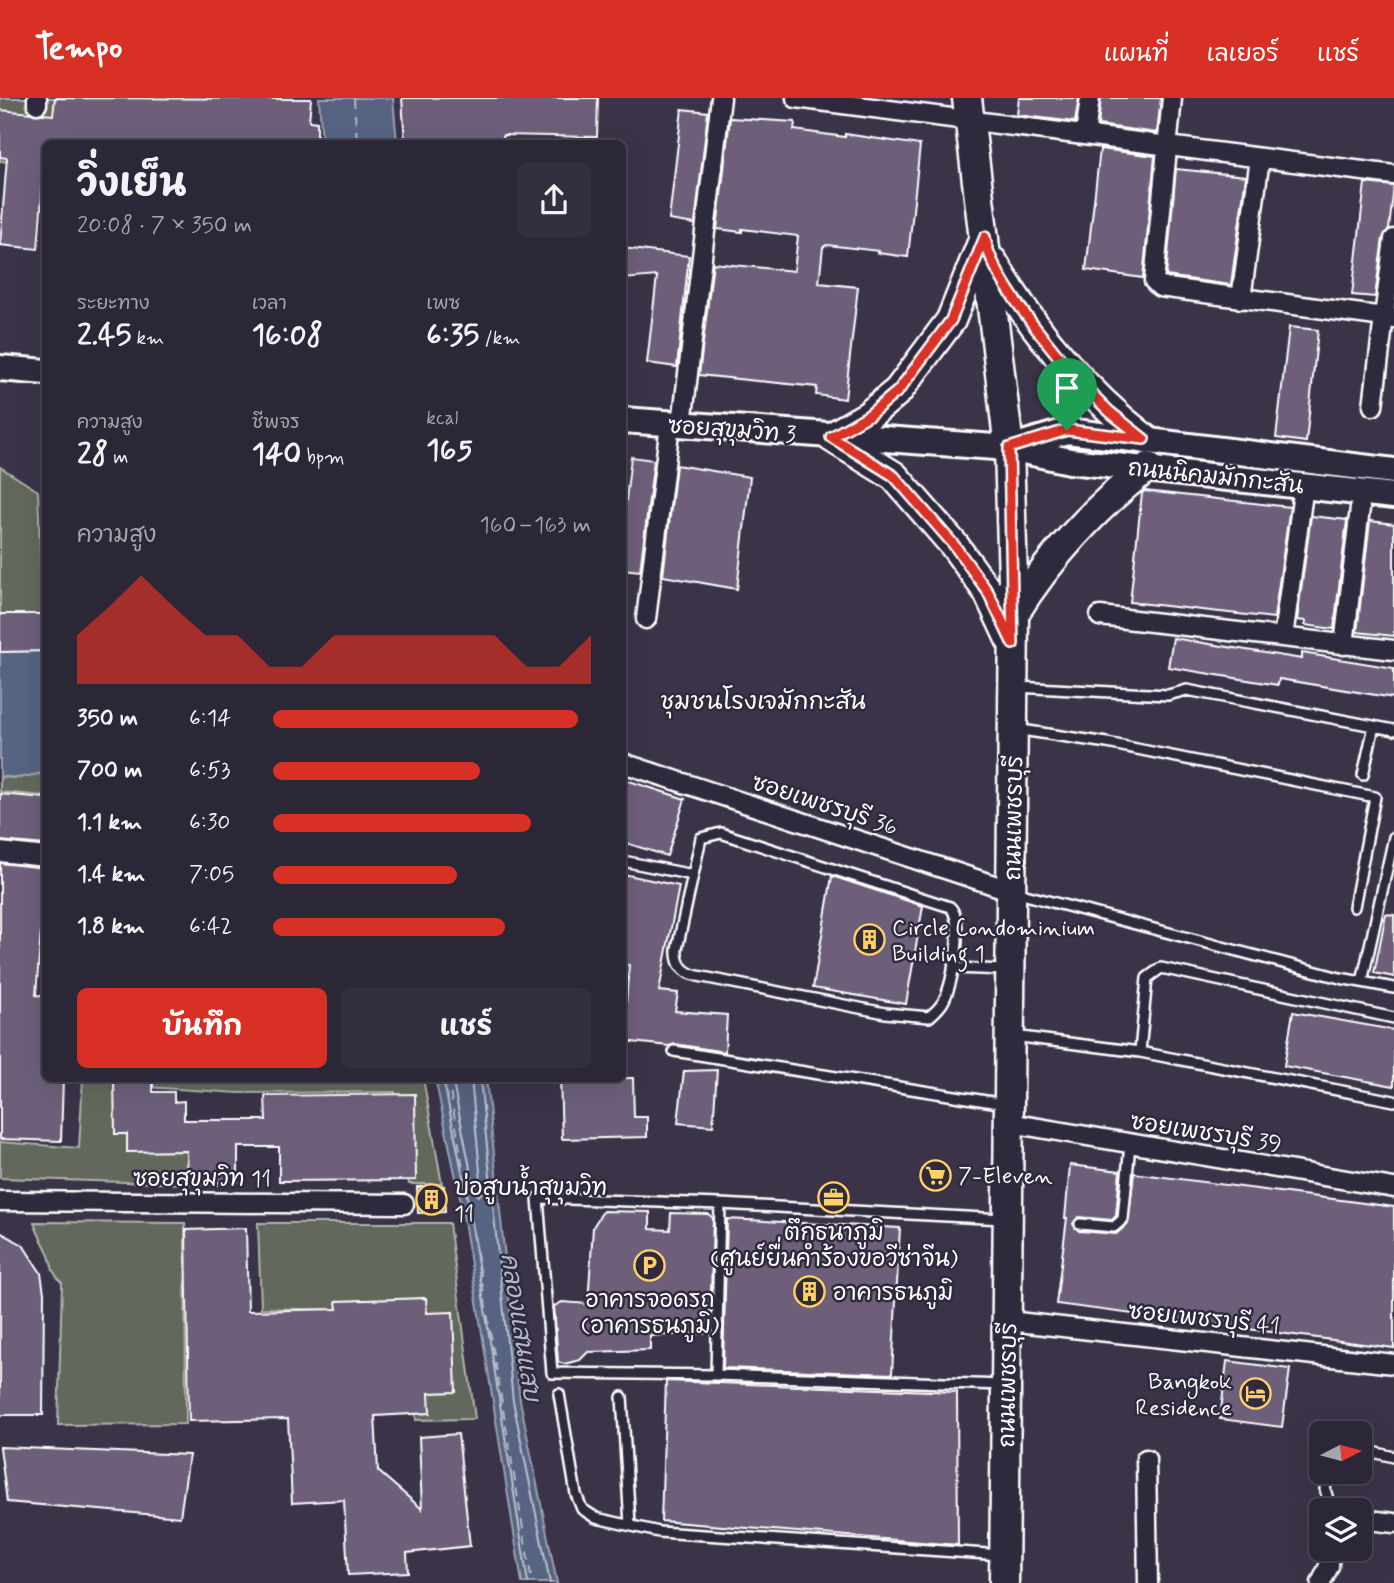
<!DOCTYPE html>
<html lang="th">
<head>
<meta charset="utf-8">
<style>
	body { margin:0; font-family:Mynerve,"Playpen Sans Thai",sans-serif; background:#342f3f; color:#f1f3f6; height:100vh; display:flex; flex-direction:column; font-size:26px; white-space:nowrap }
	* { box-sizing:border-box; margin:0 }
	p { font-size:23px; color:#a6a5ad }
	.icon { flex:none; width:38px; height:38px; fill:none; stroke:currentColor; stroke-width:2; stroke-linecap:round; stroke-linejoin:round }
	.map { position:relative; flex:1; overflow:hidden }
	.drawer { position:absolute; left:42px; top:42px; width:584px; height:942px; display:flex; flex-direction:column; background:#2c2737; border-radius:10px; box-shadow:0 7px 28px #0002,0 0 0 2px #484452 }
	.drawer>* { flex:none }
	.needle { width:46px; rotate:84deg }
	.buttons { position:absolute; left:1309px; top:1323px; display:grid; gap:14px }
	.buttons a { display:grid; place-items:center; width:63px; height:63px; border-radius:10px; background:#2c2737; box-shadow:0 7px 28px #0002,0 0 0 2px #484452; font-size:35px }
	.pin { position:absolute; display:grid; place-items:center; width:60px; height:60px; color:#fff; margin:-72px -30px; border-radius:50% 50% 50% 0; rotate:-45deg; box-shadow:0 0 7px #0007 }
	.pin .icon { rotate:45deg }
	.round { display:grid; place-items:center; flex:none; width:74px; height:74px; border-radius:10px; background:#342f3f }
	.overview { display:flex; align-items:center; justify-content:space-between; height:119px; padding:0 35px }
	h1 { font-size:38px; font-weight:700; line-height:52px }
	.stats { display:grid; grid-template-columns:repeat(3,1fr); gap:10px; height:119px; padding:7px 35px }
	.stats div { display:grid; align-content:center }
	.stats b { font-size:30px; font-weight:700 }
	.stats small { font-size:19px; font-weight:400 }
	.stats p { font-size:19px }
	.chart { height:196px; padding:14px 35px }
	.chart p { display:flex; justify-content:space-between }
	.chart svg { width:100%; height:126px; margin-top:7px; fill:#d93025; opacity:.7 }
	.button { display:flex; gap:14px; margin-top:auto; padding:14px 35px }
	.button a { flex:1; height:80px; border-radius:10px; background:#d93025; color:#fff; font-size:28px; font-weight:700; line-height:80px; text-align:center }
	.button a+a { background:#342f3f; color:#f1f3f6 }
	ul { padding:0 35px; list-style:none; font-size:23px }
	li { display:grid; grid-template-columns:112px 84px 1fr; align-items:center; height:52px }
	li i { height:18px; border-radius:9px; background:#d93025 }
	header { display:flex; align-items:center; gap:42px; box-sizing:border-box; height:98px; padding:0 35px; background:#d93025; color:#fff }
	header strong { font-size:33px }
	nav { display:flex; gap:38px; margin-inline-start:auto; font-size:24px }
	.map>svg:first-child { display:block }
	.green { fill:#62695b; stroke:#b0b4ad; stroke-width:2 }
	.water { fill:#576481; stroke:#9aa2b3; stroke-width:2 }
	.lines { fill:none; stroke-linecap:round; stroke-linejoin:round }
	.shore { stroke:#bcc1cd; stroke-width:2 }
	.ferry { stroke:#b3b9c6; stroke-width:2; stroke-dasharray:9 7; stroke-linecap:butt }
	.building { fill:#6d5e7a; stroke:#fff; stroke-width:2 }
	.lane-casing { stroke:#fff; stroke-width:14 }
	.street-casing { stroke:#fff; stroke-width:23 }
	.secondary-casing { stroke:#fff; stroke-width:30 }
	.primary-casing { stroke:#fff; stroke-width:33 }
	.lane { stroke:#2f2a3d; stroke-width:9 }
	.street { stroke:#2f2a3d; stroke-width:18 }
	.secondary { stroke:#2f2a3d; stroke-width:24 }
	.primary { stroke:#2f2a3d; stroke-width:28 }
	.route-casing { stroke:#fff; stroke-width:14 }
	.route { stroke:#d93025; stroke-width:9 }
	.labels { text-anchor:middle; stroke-width:5; stroke-linejoin:round; paint-order:stroke }
	.street-label { font-size:23px; fill:#fff; stroke:#2f2a3d }
	.poi-label { font-size:23px; fill:#fff; stroke:#2f2a3d; text-anchor:start }
	.neighbourhood-label { font-size:24px; fill:#fff; stroke:#2f2a3d }
	.water-label { font-size:24px; font-style:italic; fill:#b3b9c6; stroke:#2f2a3d }
</style>
</head>
<body>
<header>
<strong>Tempo</strong>
<nav><a>แผนที่</a><a>เลเยอร์</a><a>แชร์</a></nav>
</header>
<div class="map">
<svg width="1394" height="1485" viewBox="0 0 1394 1485">
	<rect width="100%" height="100%" fill="#3b3449"/>
	<filter id="ink" filterUnits="userSpaceOnUse"><feTurbulence type="fractalNoise" baseFrequency=".0143" numOctaves="2"/><feDisplacementMap in="SourceGraphic" scale="14" xChannelSelector="R" yChannelSelector="G"/><feConvolveMatrix kernelMatrix="1 2 1 2 8 2 1 2 1" color-interpolation-filters="sRGB"/></filter>
	<g filter="url(#ink)">
		<path class="green" d="M0,0H65L61,45L46,46L45,67L0,63Z
			M0,369L38,393L45,572L44,553L0,554Z
			M45,667V698L0,694V679L17,680L43,675Z
			M83,980H125L133,1041L218,1051V1087L0,1080V1044L79,1050Z
			M146,980H423L442,1086H409L395,994L239,995L146,989Z
			M34,1124L185,1125L186,1326L58,1327L62,1185C49,1170 54,1171 48,1155C44,1144 37,1136 34,1124Z
			M258,1125H449L475,1321L416,1322L411,1214L261,1210Z"/>
		<path class="water" d="M319,0H393L397,45H322Z
			M44,553L46,667L43,675L17,680L0,678V554Z
			M435,980H486L520,1302L557,1485H522L461,1104Z"/>
		<g class="lines">
			<path class="shore" d="M443,980L468,1103L528,1485
				M452,980L475,1095L479,1098L482,1094L471,980
				M480,980L513,1303L550,1485"/>
			<path class="ferry" d="M354,0L357,46
				M448,980L532,1485"/>
		</g>
		<path class="building" d="M55,0L311,1L309,23L317,24V46H46L38,151L0,147L7,60L0,59V12L53,17Z
			M402,0H598L597,39L503,37L504,46H405Z
			M1019,0H1079L1075,24L1017,17Z
			M1101,0H1161L1157,35L1098,27Z
			M682,11L708,14L695,126L669,122Z
			M730,20L795,24L794,32L845,39V36L920,47L908,159L878,155L879,153L827,147L823,149L819,185L858,189L845,301L816,297L817,289L699,277L713,165L794,173L798,138L742,131V134L717,131Z
			M1100,51L1155,58L1143,180L1086,172Z
			M1176,71L1246,78L1231,187L1166,178Z
			M1365,85L1394,88L1389,131L1383,140L1375,199L1352,197Z
			M623,150L689,158L677,269L647,265L657,178L623,181Z
			M1289,229L1318,232L1306,344L1276,340Z
			M631,359L654,362L640,473L623,471V428Z
			M676,367L750,379L737,491L663,478Z
			M1145,393L1290,409L1274,520L1130,504L1142,395Z
			M1311,418L1347,422L1334,531L1305,527L1306,523L1297,522Z
			M1370,423L1394,426V538L1357,534Z
			M0,516H46V553L0,554Z
			M1173,540L1302,561V555L1394,570V600L1279,581L1278,587L1168,569Z
			M623,681L685,701L667,758L623,744Z
			M0,696L46,700V747L0,743Z
			M0,765L46,770L36,897L46,898V980H63L61,1043L0,1041Z
			M623,776L679,788L659,893L678,895L675,913L727,917L725,954L675,946L669,948L623,943L629,867L623,866Z
			M832,778L923,808L906,906L813,890Z
			M1386,816L1394,817V879L1374,875Z
			M1293,914L1394,932V988L1284,968Z
			M717,972L713,1028L678,1025L684,973Z
			M560,980H633L634,1019H647V1039L562,1041Z
			M114,981H153V994H174V1004L184,1003V1022H266L265,998L415,996L416,1082L279,1083V1049H238V1084H188L187,1053L127,1054V1036H115Z
			M1070,1067L1120,1073L1116,1118L1112,1122L1078,1119L1073,1126L1079,1133L1116,1136L1128,1126L1134,1075L1394,1109V1250L1056,1206L1067,1120H1065Z
			M444,1088L445,1114L418,1115L417,1089Z
			M603,1113L650,1114V1131L670,1132L671,1115L708,1116L713,1120L710,1235L650,1238V1252L588,1254L580,1262L564,1266L558,1264L554,1208L562,1204L588,1206L593,1129Z
			M727,1121L900,1130L892,1276L723,1270Z
			M246,1130L248,1213L337,1211L336,1203L426,1200L427,1215L453,1214L456,1294L429,1295L430,1315L375,1318L378,1373L422,1411L419,1339L458,1336L470,1448L407,1455L408,1474L348,1477L344,1402L292,1405L288,1321L189,1323L186,1132Z
			M0,1134L23,1147L41,1175L44,1195L43,1317H0Z
			M1227,1263L1290,1271L1282,1329L1220,1321Z
			M666,1283L957,1294L958,1447L661,1423Z
			M0,1349L189,1357L180,1419L7,1404Z"/>
		<g class="lines">
			<defs>
				<path id="lane" d="M1016,589L1168,597L1187,592L1394,632
					M1015,631L1107,645L1375,699L1354,809
					M1363,677L1374,628
					M721,735L950,809C965,823 953,885 944,902C941,909 935,914 929,919L885,915L698,878C683,875 676,866 677,851L701,740Z
					M623,763L693,777
					M1014,794L1340,880L1394,890
					M953,870L1006,872
					M1362,884L1394,739
					M1013,938L1140,954L1147,880L1161,870L1394,920
					M674,953L1005,1006
					M1140,954L1394,1003
					M1080,1126L1114,1129L1123,1121L1130,1046
					M716,1277L720,1106
					M1002,1287L716,1277L552,1275L538,1100L720,1106L1003,1121
					M559,1296L576,1396L582,1411L596,1420L659,1434L1002,1457
					M622,1299L630,1426
					M1360,1351L1394,1359
					M1329,1374L1325,1391L1331,1412"/>
				<path id="street" d="M796,0L1394,77
					M1172,0L1154,183L1160,189L1384,219L1373,308
					M37,6V0
					M1085,37L1090,0
					M1394,141L1384,219L1394,221
					M1241,201L1260,60
					M682,326L721,0
					M1100,518L1394,552
					M646,521L670,326
					M1283,539L1302,402
					M1344,547L1360,410
					M623,665L1012,793
					M0,754L46,759
					M1010,1025L1394,1090
					M0,1103L404,1106
					M1008,1223L1394,1266
					M1146,1361L1148,1485
					M1360,1421L1394,1425
					M1321,1485L1329,1468L1330,1451"/>
				<path id="secondary" d="M0,270L46,274
					M623,322L1009,350L1070,363L1394,398
					M1013,349L1067,333L1394,373"/>
				<path id="primary" d="M967,0L1009,350L1014,516L1004,1485
					M984,140L951,222L898,293L869,317L831,339L894,378L954,447L988,494L1010,541
					M993,164C1032,231 1084,293 1145,341
					M1014,516C1049,460 1096,408 1148,369"/>
			</defs>
			<use href="#lane" class="lane-casing"/>
			<use href="#street" class="street-casing"/>
			<use href="#secondary" class="secondary-casing"/>
			<use href="#primary" class="primary-casing"/>
			<use href="#lane" class="lane"/>
			<use href="#street" class="street"/>
			<use href="#secondary" class="secondary"/>
			<use href="#primary" class="primary"/>
		</g>
	</g>
	<g class="lines" filter="url(#ink)">
		<defs>
			<path id="route" d="M985,139C990,184 1076,282 1110,314C1121,323 1133,332 1144,341L1067,332L1009,350L1013,546L988,494L954,447L894,378L831,339L869,317L898,293L951,222Z"/>
		</defs>
		<use href="#route" class="route-casing"/>
		<use href="#route" class="route"/>
	</g>
	<defs>
		<symbol id="building-ring" viewBox="-11 -11 22 22"><circle r="9.5" fill="#2f2a3d" stroke="#ffd166" stroke-width="1.5"/><path d="M-4-6H4V6H1V3H-1V6H-4ZM-2.5-4.3h1.7v1.8h-1.7ZM.8-4.3h1.7v1.8H.8ZM-2.5-1h1.7V.8h-1.7ZM.8-1h1.7V.8H.8Z" fill="#ffd166"/></symbol>
		<symbol id="supermarket-ring" viewBox="-11 -11 22 22"><circle r="9.5" fill="#2f2a3d" stroke="#ffd166" stroke-width="1.5"/><path d="M-6-5.5h2.5l.6 2H6L4.5 2H-2.5L-4.4-4H-6ZM-1.5 3.2a1.3 1.3 0 1 0 .1 0ZM3 3.2a1.3 1.3 0 1 0 .1 0Z" fill="#ffd166"/></symbol>
		<symbol id="office-ring" viewBox="-11 -11 22 22"><circle r="9.5" fill="#2f2a3d" stroke="#ffd166" stroke-width="1.5"/><path d="M-6-3h4V-5.5h4V-3h4V5H-6ZM-1-4.5V-3h2v-1.5ZM-6 0V1H6V0Z" fill="#ffd166"/></symbol>
		<symbol id="parking-ring" viewBox="-11 -11 22 22"><circle r="9.5" fill="#2f2a3d" stroke="#ffd166" stroke-width="1.5"/><path d="M-3.5-5.5H1a3.5 3.5 0 0 1 0 7H-1V5.5H-3.5ZM-1-3.4V-.6H.8a1.4 1.4 0 0 0 0-2.8Z" fill="#ffd166"/></symbol>
		<symbol id="hotel-ring" viewBox="-11 -11 22 22"><circle r="9.5" fill="#2f2a3d" stroke="#ffd166" stroke-width="1.5"/><path d="M-6-4.5h1.5V1H6V5H4.5V3h-9V5H-6ZM-4 0a1.8 1.8 0 1 1 3.6 0ZM.5 0V-2.5h3Q6-2.5 6 0Z" fill="#ffd166"/></symbol>
	</defs>
	<g fill-rule="evenodd">
		<use href="#building-ring" x="852" y="824" width="35" height="35"/>
		<use href="#supermarket-ring" x="918" y="1060" width="35" height="35"/>
		<use href="#office-ring" x="816" y="1082" width="35" height="35"/>
		<use href="#building-ring" x="414" y="1084" width="35" height="35"/>
		<use href="#parking-ring" x="632" y="1150" width="35" height="35"/>
		<use href="#building-ring" x="792" y="1176" width="35" height="35"/>
		<use href="#hotel-ring" x="1238" y="1278" width="35" height="35"/>
	</g>
	<g class="labels">
		<g class="street-label">
			<text transform="translate(732 331) rotate(4)" y="8">ซอยสุขุมวิท 3</text>
			<text transform="translate(1216 378) rotate(6)" y="8">ถนนนิคมมักกะสัน</text>
			<text transform="translate(825 706) rotate(18)" y="8">ซอยเพชรบุรี 36</text>
			<text transform="translate(1013 720) rotate(-89)" y="8">ถนนเพชรบุรี</text>
			<text transform="translate(1206 1034) rotate(9)" y="8">ซอยเพชรบุรี 39</text>
			<text x="202" y="1088">ซอยสุขุมวิท 11</text>
			<text transform="translate(1204 1220) rotate(6)" y="8">ซอยเพชรบุรี 41</text>
			<text transform="translate(1007 1287) rotate(-89)" y="8">ถนนเพชรบุรี</text>
		</g>
		<g class="poi-label">
			<text x="892" y="837">Circle Condominium<tspan x="892" dy="26">Building 1</tspan></text>
			<text x="958" y="1085">7-Eleven</text>
			<text x="454" y="1097">บ่อสูบน้ำสุขุมวิท<tspan x="454" dy="26">11</tspan></text>
			<text x="834" y="1142" text-anchor="middle">ตึกธนาภูมิ<tspan x="834" dy="26">(ศูนย์ยื่นคำร้องขอวีซ่าจีน)</tspan></text>
			<text x="833" y="1202">อาคารธนภูมิ</text>
			<text x="650" y="1209" text-anchor="middle">อาคารจอดรถ<tspan x="650" dy="26">(อาคารธนภูมิ)</tspan></text>
			<text x="1232" y="1291" text-anchor="end">Bangkok<tspan x="1232" dy="26">Residence</tspan></text>
		</g>
		<g class="neighbourhood-label">
			<text x="763" y="611">ชุมชนโรงเจมักกะสัน</text>
		</g>
		<g class="water-label">
			<text transform="translate(521 1229) rotate(81)" y="8">คลองแสนแสบ</text>
		</g>
	</g>
</svg>
<div class="buttons">
<a><svg class="needle" viewBox="-14 -14 28 28"><path d="M0-13l5 13h-10z" fill="#e53935"/><path d="M0 13l5-13h-10z" fill="#a6a5ad"/></svg></a>
<a><svg class="icon" aria-label="layers" viewBox="0 0 24 24"><path d="M12 4l9 5-9 5-9-5zM3 14l9 5 9-5"/></svg></a>
</div>
<div class="pin" style="left:1067px;top:332px;background:#1e9e55"><svg class="icon" aria-label="arrive" viewBox="0 0 24 24"><path d="M6 21V4h12l-3 4 3 4H6"/></svg></div>
<section class="drawer">
<div class="overview"><div><h1>วิ่งเย็น</h1><p>20:08 · 7 × 350 m</p></div><a class="round"><svg class="icon" aria-label="share" viewBox="0 0 24 24"><path d="M12 15V3M7 8l5-5 5 5M5 13v7h14v-7"/></svg></a></div>
<div class="stats">
<div><p>ระยะทาง</p><b>2.45<small> km</small></b></div>
<div><p>เวลา</p><b>16:08</b></div>
<div><p>เพซ</p><b>6:35<small> /km</small></b></div>
</div>
<div class="stats">
<div><p>ความสูง</p><b>28<small> m</small></b></div>
<div><p>ชีพจร</p><b>140<small> bpm</small></b></div>
<div><p>kcal</p><b>165</b></div>
</div>
<div class="chart"><p><span>ความสูง</span>160–163 m</p>
<svg viewBox="0 0 160 44" preserveAspectRatio="none"><path d="M0 44V27L10 17L20 6L30 17L40 27L50 27L60 38L70 38L80 27L90 27L100 27L110 27L120 27L130 27L140 38L150 38L160 27V44z"/></svg>
</div>
<ul>
<li><b>350 m</b>6:14<i style="width:96%"></i></li>
<li><b>700 m</b>6:53<i style="width:65%"></i></li>
<li><b>1.1 km</b>6:30<i style="width:81%"></i></li>
<li><b>1.4 km</b>7:05<i style="width:58%"></i></li>
<li><b>1.8 km</b>6:42<i style="width:73%"></i></li>
</ul>
<div class="button"><a>บันทึก</a><a>แชร์</a></div>
</section>
</div>
</body>
</html>
